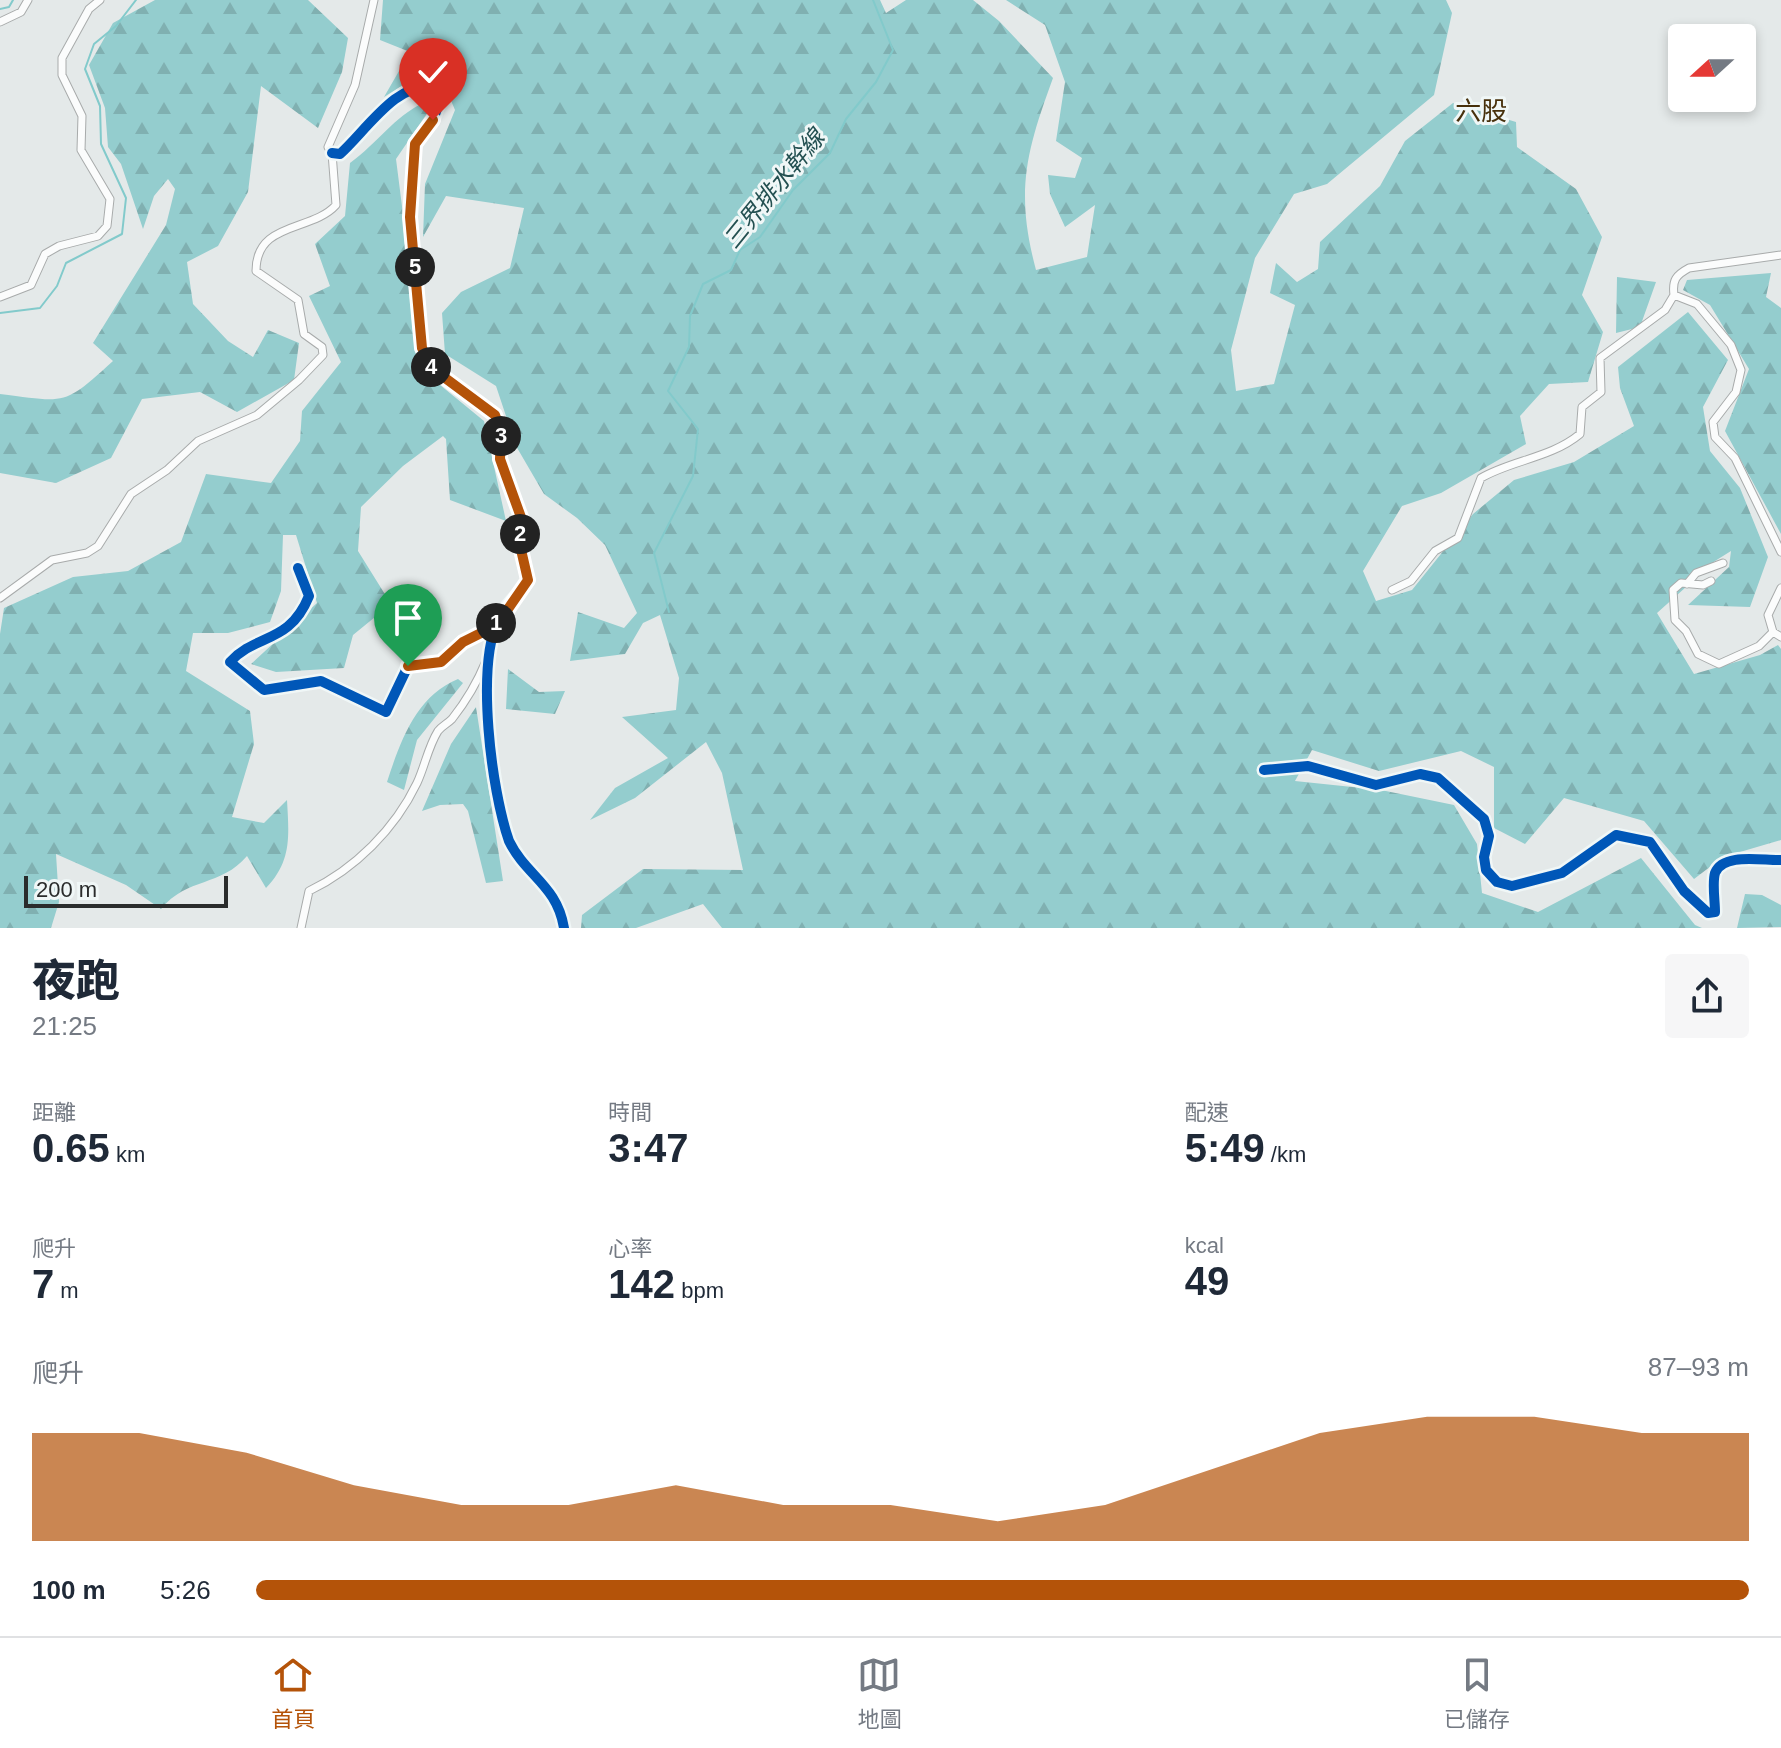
<!DOCTYPE html>
<html lang="zh-TW">
<head>
<meta charset="utf-8">
<style>
	body { margin:0; font-family:Helvetica,"Noto Sans TC",sans-serif; background:#f6f6f7; color:#1f2937; height:100vh; display:flex; flex-direction:column; font-size:30px; white-space:nowrap }
	* { box-sizing:border-box; margin:0 }
	p { font-size:26px; color:#747a83 }
	.icon { flex:none; width:44px; height:44px; fill:none; stroke:currentColor; stroke-width:2; stroke-linecap:round; stroke-linejoin:round }
	.map { position:relative; height:928px; overflow:hidden }
	.side { display:flex; flex-direction:column; background:#fff; flex:1 }
	.side>* { flex:none }
	.needle { width:52px; rotate:249deg }
	.controls { position:absolute; left:1668px; top:24px; display:grid; gap:16px }
	.controls a { display:grid; place-items:center; width:88px; height:88px; border-radius:8px; background:#fff; box-shadow:0 4px 12px #0003; font-size:40px }
	.scale { position:absolute; left:24px; bottom:20px; width:204px; box-sizing:border-box; padding-left:8px; border:4px solid #2a2c2c; border-top:0; font-size:22px; line-height:28px; white-space:nowrap; color:#2a2c2c; -webkit-text-stroke:6px #f0f7f7; paint-order:stroke }
	.pin { position:absolute; display:grid; place-items:center; width:68px; height:68px; color:#fff; margin:-82px -34px; border-radius:50% 50% 50% 0; rotate:-45deg; box-shadow:0 0 8px #0007 }
	.pin .icon { rotate:45deg }
	.km { position:absolute; width:40px; height:40px; margin:-20px; border-radius:50%; background:#222; color:#fff; font-size:22px; line-height:40px; text-align:center }
	.round { display:grid; place-items:center; flex:none; width:84px; height:84px; border-radius:8px; background:#f6f6f7 }
	.overview { display:flex; align-items:center; justify-content:space-between; height:136px; padding:0 32px }
	h1 { font-size:44px; font-weight:800; line-height:60px }
	.figures { display:grid; grid-template-columns:repeat(3,1fr); gap:12px; height:136px; padding:8px 32px }
	.figures div { display:grid; align-content:center }
	.figures b { font-size:40px; font-weight:800 }
	.figures small { font-size:22px; font-weight:400 }
	.figures p { font-size:22px }
	.chart { height:224px; padding:16px 32px }
	.chart p { display:flex; justify-content:space-between }
	.chart svg { width:100%; height:144px; margin-top:8px; fill:#b45309; opacity:.7 }
	ul { padding:0 32px; list-style:none; font-size:26px }
	li { display:grid; grid-template-columns:128px 96px 1fr; align-items:center; height:60px }
	li i { height:20px; border-radius:10px; background:#b45309 }
	.dock { display:flex; justify-content:space-around; align-items:center; height:112px; border-top:2px solid #e0e1e3; background:#fff; font-size:22px; color:#747a83 }
	.dock a { display:grid; justify-items:center; gap:4px }
	.dock .current { color:#b45309 }
	.map>svg:first-child { display:block }
	.forest { fill:url(#forest-firs) }
	.lines { fill:none; stroke-linecap:round; stroke-linejoin:round }
	.stream { stroke:#82cacb; stroke-width:2 }
	.minor-casing { stroke:#a8abab; stroke-width:9 }
	.minor { stroke:#fbfcfc; stroke-width:7 }
	.cycleway-casing { stroke:#f0f7f7; stroke-width:15 }
	.cycleway { stroke:#0057b8; stroke-width:10 }
	.route-casing { stroke:#fff; stroke-width:16 }
	.route { stroke:#b45309; stroke-width:10 }
	.labels { text-anchor:middle; stroke-width:6; stroke-linejoin:round; paint-order:stroke }
	.water-label { font-size:24px; font-style:italic; fill:#235051; stroke:#f0f7f7 }
	.quarter-label { font-size:26px; fill:#47300b; stroke:#f0f7f7 }
</style>
</head>
<body>
<div class="map">
<svg width="1781" height="928" viewBox="0 0 1781 928">
	<defs>
		<pattern id="forest-firs" width="22" height="20" patternUnits="userSpaceOnUse" patternTransform="scale(2)"><rect width="22" height="20" fill="#94cdce"/><path d="M5 1l3.5 6h-7zM16 11l3.5 6h-7z" fill="#80b0b1"/></pattern>
	</defs>
	<rect width="100%" height="100%" fill="#e4e9e9"/>
	<path class="forest" d="M155,0H308L348,38L342,72L318,128L261,86L248,192L218,246L187,262L193,304L228,341L253,357L268,330L299,343L294,380L237,412L200,392L142,399L111,458L56,483L0,473V394C66,402 63,407 113,361L93,343L166,225L175,189L168,179L154,196L143,229L121,164L108,147L105,108L89,65L113,23Z
		M383,0H880L886,13L906,0H973L999,21L1053,78C1026,152 1015,192 1036,270L1087,257L1095,205L1065,227L1050,194L1048,175L1075,178L1082,158L1056,141L1065,82L1045,25L1006,0H1446L1452,13L1434,95L1327,184L1294,194L1255,258L1231,350L1236,391L1274,384L1295,305L1270,293L1276,263L1297,282L1318,269L1320,242L1380,186L1405,141L1453,103L1516,122L1517,147L1576,189L1602,237L1582,295L1603,332L1588,382L1549,384L1520,416L1526,444L1441,493L1402,506L1363,571L1376,601L1412,590L1473,514L1514,480L1574,462L1634,426L1620,388L1618,367L1688,312L1728,360L1703,407L1710,451L1740,488L1768,557L1750,607L1688,605L1729,567L1731,551L1715,561L1657,613L1694,674L1760,655L1778,645L1781,649V840L1723,857L1694,879L1644,821L1564,798L1525,844L1494,828V767L1461,751L1379,771L1312,750L1295,781L1381,790L1454,805L1477,844L1482,893L1538,912L1641,858L1695,925L1702,928H722L703,904L636,928H581L582,915L643,869L743,870L722,773L706,742L635,798L590,820L615,788L668,758L622,717L676,710L679,678L660,615L643,623L625,654L570,661L578,612L624,628L637,613L605,545L577,518L544,494L516,446L496,386L445,354L442,313L461,292L510,268L524,208L446,196L423,237L425,184L455,110L441,77L408,82L384,97L410,52L380,40Z
		M425,102L428,112L396,159L423,371L484,421L506,521L450,500L446,439L443,436L403,466L361,507L358,551L391,604L353,635L344,668L276,672L251,664L317,603L296,535H283L281,591L270,622L228,633H193L186,671L250,711L254,744L232,817L264,823L287,800C289,836 292,861 266,888L247,856C221,887 187,877 161,909L126,885L56,854L59,902L51,928H0V634L4,608L73,577L128,571L181,542L206,474L271,483L300,441L302,411L341,362L309,296L330,286L315,244L345,216L350,163C379,142 392,118 425,102Z
		M1771,273L1766,297L1781,308V534L1725,431L1749,369L1710,305L1683,290L1687,280Z
		M1617,277L1656,282L1640,327L1616,333Z
		M508,669L539,692L565,691L555,714L506,709Z
		M458,679L463,683L417,740L404,790L387,782C400,742 416,696 458,679Z
		M476,707L503,881L486,883L468,811L463,804L440,805L422,811L451,744Z
		M1745,894L1762,895L1781,905V927L1737,928Z"/>
	<g class="lines">
		<path class="stream" d="M0,9L9,7L13,0
			M0,313L40,308L57,286L66,263L122,234L126,198L101,144L100,106L85,69L94,44L116,26L136,0
			M669,612L654,553L693,476L698,429L668,391L689,347L690,316L703,284L731,270L740,250L760,237L793,190L830,153L846,119L876,82L893,50L873,0"/>
		<defs>
			<path id="minor" d="M0,22L21,12L28,0
				M332,153L340,154C364,133 398,80 433,87L439,103L433,120L415,144L413,169L410,217L422,348L433,369L495,415L501,431L500,459L522,520L519,541L528,580C520,595 505,605 498,620C476,668 491,789 509,841C526,876 557,885 564,928
				M1781,255L1689,268C1676,275 1672,280 1674,295L1697,304L1731,345L1741,370L1736,392L1713,422L1715,437L1735,458L1781,552
				M0,297L31,285L45,254L59,246L98,236L107,226L110,199L81,150L82,116L62,75V58L89,9L100,0
				M298,568L309,596C289,645 256,633 230,662L264,690L321,681L386,712L408,666L441,662L463,642L497,625
				M1711,581L1703,585L1681,583L1673,590L1675,620L1686,631L1698,654L1719,664L1759,646L1773,632
				M1687,584L1696,573L1723,563
				M1781,588L1768,615L1773,632L1781,637
				M1392,590L1411,581L1435,551L1458,538L1481,478C1512,460 1551,458 1580,434L1582,407L1601,392L1600,358L1665,310L1674,295
				M0,598L52,560L87,553L98,546L131,494L167,470L198,441L257,415L299,380L323,355L322,347L304,334L298,300L256,271C256,221 312,232 336,205L332,153L328,147L355,85L374,0
				M1264,770L1308,766L1376,785L1420,774L1438,778L1484,819L1489,836L1484,857L1486,870L1497,882L1512,886L1562,873L1616,835L1650,842L1684,891L1708,913L1715,912C1715,901 1712,883 1715,873C1723,852 1764,861 1781,860
				M301,928L309,891C355,869 395,829 417,783C425,766 428,747 438,731C442,726 447,724 452,719C467,700 477,683 486,661"/>
		</defs>
		<use href="#minor" class="minor-casing"/>
		<use href="#minor" class="minor"/>
		<defs>
			<path id="cycleway" d="M332,153L340,154C364,133 398,80 433,87L439,103L433,120L415,144L413,169L410,217L422,348L433,369L495,415L501,431L500,459L522,520L519,541L528,580C520,595 505,605 498,620C476,668 491,789 509,841C526,876 557,885 564,928
				M298,568L309,596C289,645 256,633 230,662L264,690L321,681L386,712L408,666L441,662L463,642L497,625
				M1264,770L1308,766L1376,785L1420,774L1438,778L1484,819L1489,836L1484,857L1486,870L1497,882L1512,886L1562,873L1616,835L1650,842L1684,891L1708,913L1715,912C1715,901 1712,883 1715,873C1723,852 1764,861 1781,860"/>
		</defs>
		<use href="#cycleway" class="cycleway-casing"/>
		<use href="#cycleway" class="cycleway"/>
	</g>
	<g class="lines">
		<defs>
			<path id="route" d="M408,666L441,662L463,642L497,625L528,580L519,541L522,520L500,459L501,431L495,415L433,369L422,348L410,217L415,144L433,120"/>
		</defs>
		<use href="#route" class="route-casing"/>
		<use href="#route" class="route"/>
	</g>
	<g class="labels">
		<g class="water-label">
			<text transform="translate(774 189) rotate(-51)" y="8">三界排水幹線</text>
		</g>
		<g class="quarter-label">
			<text x="1481" y="120">六股</text>
		</g>
	</g>
</svg>
<div class="controls">
<a><svg class="needle" viewBox="-14 -14 28 28"><path d="M0-13l5 13h-10z" fill="#e53935"/><path d="M0 13l5-13h-10z" fill="#747a83"/></svg></a>
</div>
<div class="scale">200 m</div>
<div class="pin" style="left:408px;top:666px;background:#1e9e55"><svg class="icon" aria-label="arrive" viewBox="0 0 24 24"><path d="M6 21V4h12l-3 4 3 4H6"/></svg></div>
<div class="pin" style="left:433px;top:120px;background:#d93025"><svg class="icon" aria-label="check" viewBox="0 0 24 24"><path d="M5 12l5 5 9-10"/></svg></div>
<b class="km" style="left:496px;top:623px">1</b>
<b class="km" style="left:520px;top:534px">2</b>
<b class="km" style="left:501px;top:436px">3</b>
<b class="km" style="left:431px;top:367px">4</b>
<b class="km" style="left:415px;top:267px">5</b>
</div>
<section class="side">
<div class="overview"><div><h1>夜跑</h1><p>21:25</p></div><a class="round"><svg class="icon" aria-label="share" viewBox="0 0 24 24"><path d="M12 15V3M7 8l5-5 5 5M5 13v7h14v-7"/></svg></a></div>
<div class="figures">
<div><p>距離</p><b>0.65<small> km</small></b></div>
<div><p>時間</p><b>3:47</b></div>
<div><p>配速</p><b>5:49<small> /km</small></b></div>
</div>
<div class="figures">
<div><p>爬升</p><b>7<small> m</small></b></div>
<div><p>心率</p><b>142<small> bpm</small></b></div>
<div><p>kcal</p><b>49</b></div>
</div>
<div class="chart"><p><span>爬升</span>87–93 m</p>
<svg viewBox="0 0 160 44" preserveAspectRatio="none"><path d="M0 44V11L10 11L20 17L30 27L40 33L50 33L60 27L70 33L80 33L90 38L100 33L110 22L120 11L130 6L140 6L150 11L160 11V44z"/></svg>
</div>
<ul>
<li><b>100 m</b>5:26<i style="width:100%"></i></li>
</ul>
</section>
<nav class="dock">
<a class="current"><svg class="icon" aria-label="home" viewBox="0 0 24 24"><path d="M3 11l9-7 9 7M6 9v11h12V9"/></svg>首頁</a>
<a><svg class="icon" aria-label="map" viewBox="0 0 24 24"><path d="M3 6l6-2 6 2 6-2v14l-6 2-6-2-6 2zM9 4v14M15 6v14"/></svg>地圖</a>
<a><svg class="icon" aria-label="saved" viewBox="0 0 24 24"><path d="M7 4h10v16l-5-4-5 4z"/></svg>已儲存</a>
</nav>
</body>
</html>
